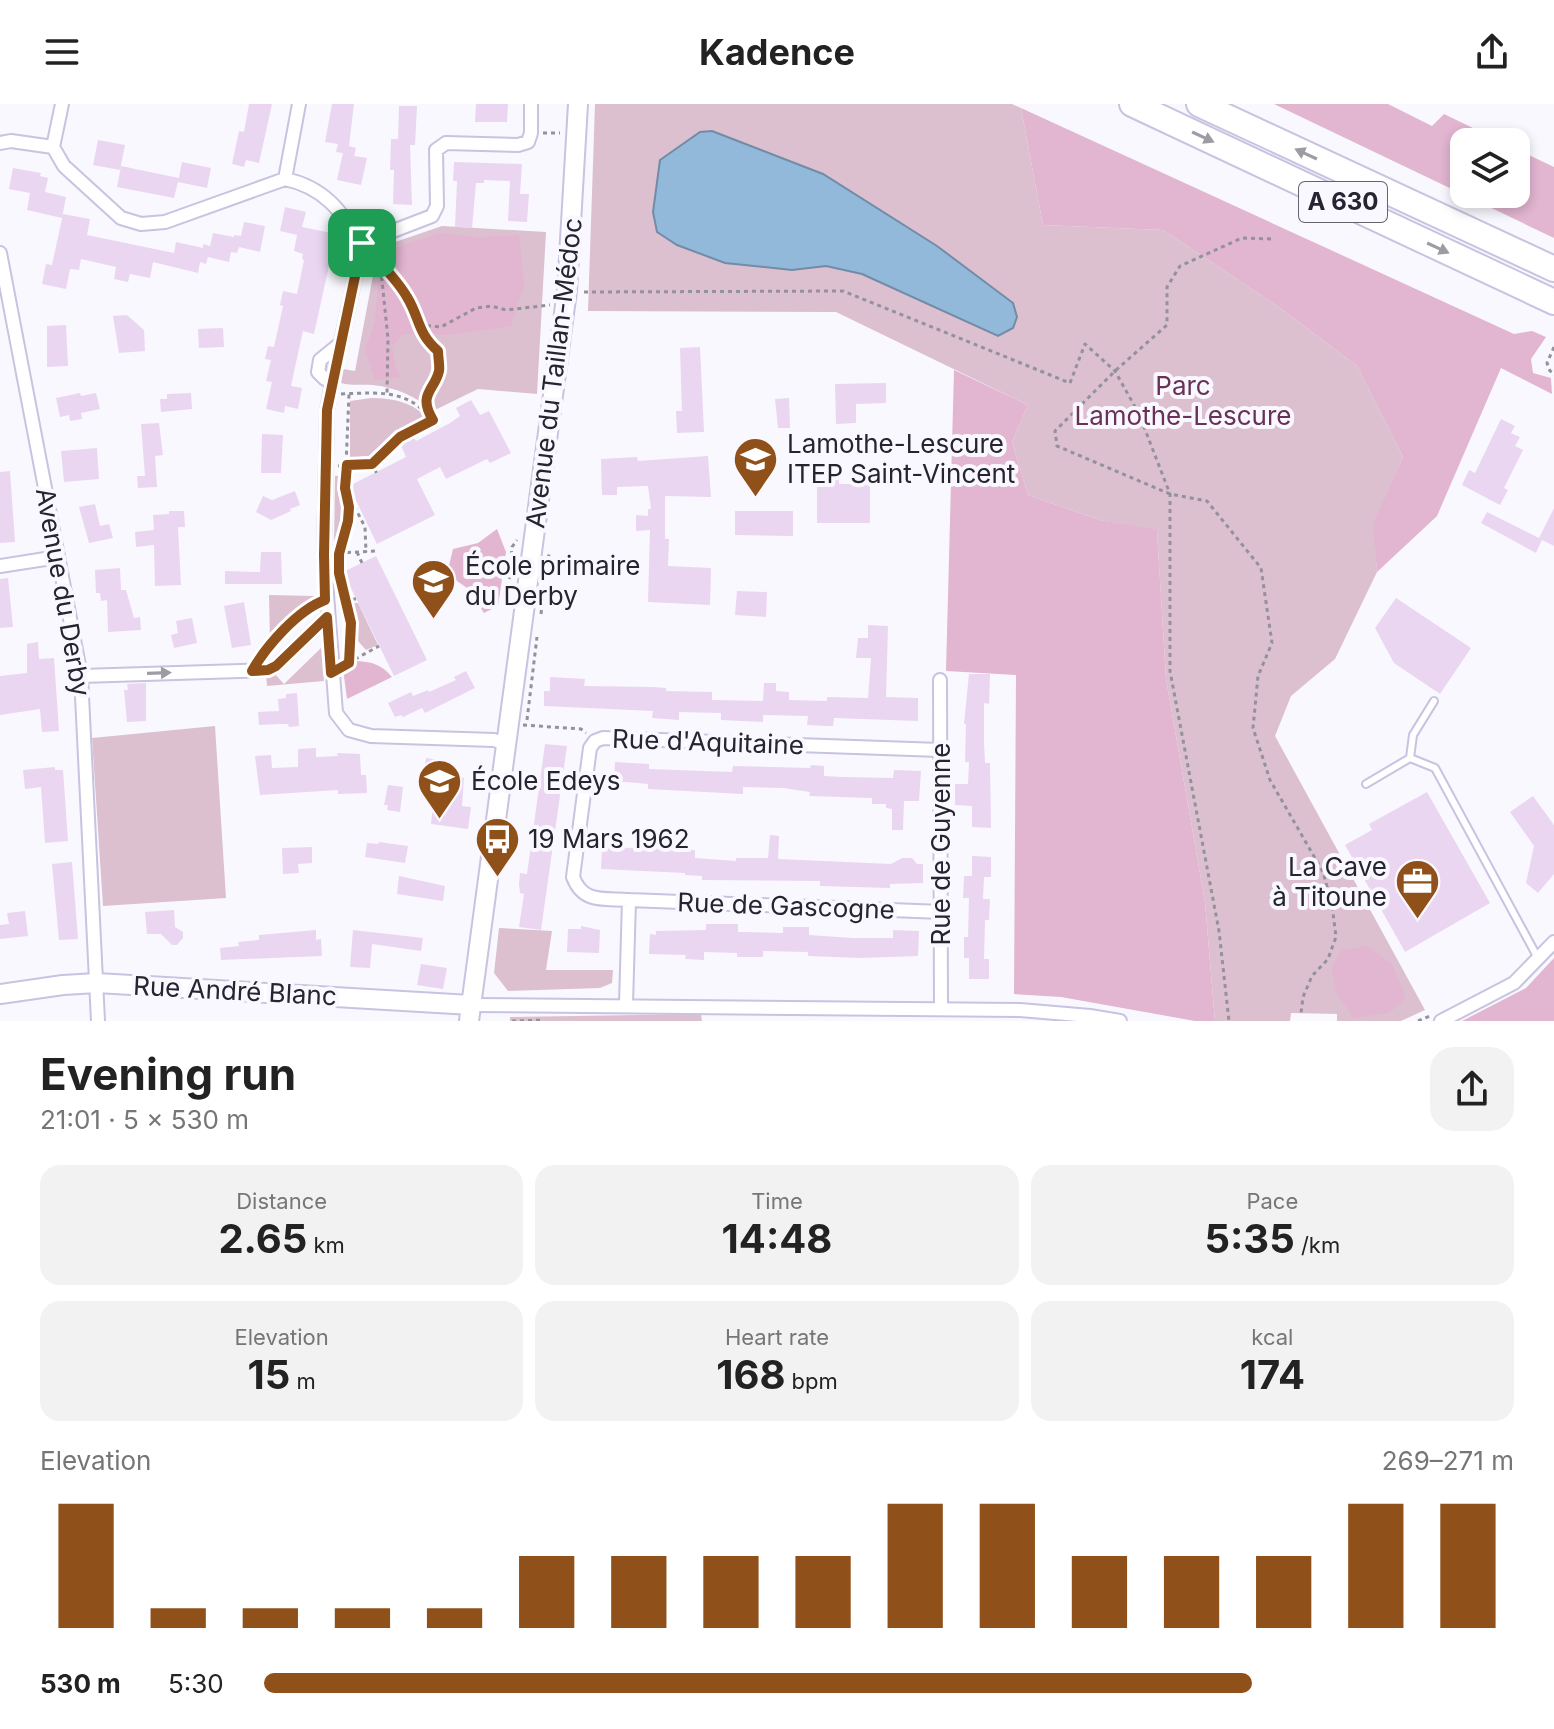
<!DOCTYPE html>
<html lang="en">
<head>
<meta charset="utf-8">
<style>
	body { margin:0; font-family:Inter,sans-serif; background:#f2f2f2; color:#222; height:100vh; display:flex; flex-direction:column; font-size:30px; white-space:nowrap }
	* { box-sizing:border-box; margin:0 }
	p { font-size:26px; color:#767676 }
	.icon { flex:none; width:44px; height:44px; fill:none; stroke:currentColor; stroke-width:2; stroke-linecap:round; stroke-linejoin:round }
	.map { position:relative; height:917px; overflow:hidden }
	.details { display:flex; flex-direction:column; background:#fff; flex:1 }
	.details>* { flex:none }
	.buttons { position:absolute; left:1450px; top:24px; display:grid; gap:16px }
	.buttons a { display:grid; place-items:center; width:80px; height:80px; border-radius:16px; background:#fff; box-shadow:0 4px 12px #0003; font-size:40px }
	.pin { position:absolute; display:grid; place-items:center; width:68px; height:68px; color:#fff; margin:-34px; border-radius:16px; box-shadow:0 4px 12px #0006 }
	.round { display:grid; place-items:center; flex:none; width:84px; height:84px; border-radius:24px; background:#f2f2f2 }
	.headline { display:flex; align-items:center; justify-content:space-between; height:136px; padding:0 40px }
	h1 { font-size:44px; font-weight:700; line-height:60px }
	.figures { display:grid; grid-template-columns:repeat(3,1fr); gap:12px; height:136px; padding:8px 40px }
	.figures div { display:grid; align-content:center; border-radius:20px; background:#f2f2f2; text-align:center }
	.figures b { font-size:40px; font-weight:700 }
	.figures small { font-size:22px; font-weight:400 }
	.figures p { font-size:22px }
	.chart { height:224px; padding:16px 40px }
	.chart p { display:flex; justify-content:space-between }
	.chart svg { width:100%; height:144px; margin-top:8px; stroke:#905019; stroke-width:6 }
	ul { padding:0 40px; list-style:none; font-size:26px }
	li { display:grid; grid-template-columns:128px 96px 1fr; align-items:center; height:60px }
	li i { height:20px; border-radius:10px; background:#905019 }
	header { display:flex; justify-content:space-between; align-items:center; height:104px; padding:0 40px; background:#fff; font-size:36px; font-weight:700 }
	.map>svg:first-child { display:block }
	.green { fill:#dcc0d0 }
	.forest { fill:#e2b5d0 }
	.water { fill:#92b9da; stroke:#728ca7; stroke-width:2 }
	.building { fill:#ead6f1 }
	.lines { fill:none; stroke-linecap:round; stroke-linejoin:round }
	.lane-casing { stroke:#c8c3e1; stroke-width:10 }
	.street-casing { stroke:#c8c3e1; stroke-width:16 }
	.secondary-casing { stroke:#c8c3e1; stroke-width:22 }
	.highway-casing { stroke:#c8c3e1; stroke-width:28 }
	.path { stroke:#93919a; stroke-width:3; stroke-dasharray:4 4; stroke-linecap:butt }
	.lane { stroke:#fff; stroke-width:6 }
	.street { stroke:#fff; stroke-width:12 }
	.secondary { stroke:#fff; stroke-width:18 }
	.highway { stroke:#fff; stroke-width:24 }
	.oneway { fill:#9d9ca2 }
	.route-casing { stroke:#fff; stroke-width:16 }
	.route { stroke:#905019; stroke-width:10 }
	.labels { text-anchor:middle; stroke-width:8; stroke-linejoin:round; paint-order:stroke }
	.shield { fill:#f9f8fe; stroke:#65646e; stroke-width:2 }
	.shield-label { font-size:24px; font-weight:bold; fill:#262430 }
	.street-label { font-size:26px; fill:#262430; stroke:#f9f8fe }
	.park-label { font-size:26px; fill:#693155; stroke:#f9f8fe }
	.poi-label { font-size:26px; fill:#262430; stroke:#f9f8fe; text-anchor:start }
</style>
</head>
<body>
<header><svg class="icon" aria-label="menu" viewBox="0 0 24 24"><path d="M4 6h16M4 12h16M4 18h16"/></svg>Kadence<svg class="icon" aria-label="share" viewBox="0 0 24 24"><path d="M12 15V3M7 8l5-5 5 5M5 13v7h14v-7"/></svg></header>
<div class="map">
<svg width="1554" height="917" viewBox="0 0 1554 917">
	<rect width="100%" height="100%" fill="#f9f8fe"/>
	<path class="green" d="M595,0H1012L1021,4L1043,121L1163,126L1280,204L1357,262L1403,353L1374,420L1377,468L1335,555L1291,592L1275,632L1425,906L1401,917H1337V910L1291,909L1290,917H1215L1205,798L1166,575L1157,427L1100,416L1028,391L1012,338L1028,301L836,208L588,207Z
		M442,122L546,128L537,290L478,285L433,307C415,292 397,284 373,281C362,280 353,282 341,279L343,265L355,267L375,161L364,158L366,148Z
		M371,294C393,294 413,298 428,315L401,328L377,351L350,354V297Z
		M344,371C342,383 346,392 346,404C347,418 343,430 339,443H334L335,372Z
		M269,491L315,492V497L270,539Z
		M349,499H358L378,541L366,546L358,537H353Z
		M322,543L324,577L267,582L266,570H275L284,580Z
		M215,622L226,794L103,802L92,634Z
		M499,824L552,827L546,866H613L612,879L600,884L508,887L494,869Z
		M701,910L702,917H510V913Z"/>
	<path class="forest" d="M1274,0H1388L1432,22L1444,10L1502,38H1464V90H1516V45L1554,63V134Z
		M1021,4L1514,230L1532,227L1546,233L1531,255L1533,269L1551,274L1552,290L1501,264L1437,412L1377,468L1373,420L1403,353L1357,262L1280,204L1163,126L1043,121Z
		M441,129L478,133L519,131L524,181L511,222L446,231L403,230L392,243L395,262L401,273L375,276L365,246L375,217L378,179L376,150Z
		M954,266L1028,301L1012,338L1028,391L1100,416L1157,426L1166,575L1205,798L1215,917H1195L1061,893L1014,890L1016,571L946,567Z
		M497,425L506,448L498,502L484,509L467,484L447,470L453,445L478,439Z
		M357,557C373,558 382,561 392,573L347,595L343,565Z
		M1367,842L1392,860L1406,894L1389,909L1353,914L1336,888L1331,864L1342,846Z
		M1554,854V917H1462L1526,884Z"/>
	<path class="water" d="M712,27L823,70L937,142L1013,199L1017,213L1013,224L998,232L862,170L826,162L792,166L725,159L677,141L657,128L653,108L660,56L700,28Z"/>
	<path class="building" d="M249,0H272L259,59L246,56L244,63L232,60L239,27L244,28Z
		M332,0H354L349,42L356,44L354,52L367,54L361,81L337,76L343,49L336,48L338,40L325,38Z
		M476,0H508L507,18H475Z
		M399,2H417L415,41H410L412,101L393,100L394,66H390L391,35H398Z
		M98,36L125,41L120,66L93,61Z
		M182,58L211,64L207,84L178,78Z
		M454,58L522,60L520,90H529L527,118L508,117L510,77L484,76V79H476L472,124L455,123L457,77H453Z
		M121,62L179,74L174,94L117,83Z
		M13,64L41,69L40,72L48,74L45,88L66,93L62,114L27,106L30,89L9,85Z
		M285,103L306,108L302,123L336,130L314,230L303,227L297,254L291,282L302,284L298,305L285,302L284,309L266,305L272,278L266,277L271,256L265,255L268,242L274,243L283,202L280,201L283,187L297,190L304,156L302,155L303,150L294,147L297,131L280,127Z
		M63,110L90,115L87,131L174,149L176,138L203,144V140L210,142L213,129L234,133V131L241,132L244,118L265,122L260,148L239,143L237,149L231,148L229,158L208,153L206,160L200,158L198,169L153,158L150,174L130,170L128,178L114,175L116,163L81,155L79,166L70,165L66,185L42,180L46,160L52,161Z
		M127,211L144,226L145,247L119,249L113,212Z
		M66,221L68,262L47,263V222Z
		M223,224L224,243L199,244L198,225Z
		M700,243L704,328L677,329L676,307H682L680,244Z
		M886,279V299L856,300V319L836,320L835,280Z
		M80,289L81,292L96,289L100,305L81,309L82,315L70,317L69,311L60,313L56,294Z
		M191,289L192,305L161,308L160,295H167V290Z
		M789,294L790,324H778L775,295Z
		M471,296L480,311L489,307L511,349L490,359L487,355L446,375L440,363L417,375L435,411L377,440L349,382L406,353L400,339L413,332L416,337L450,319L460,312L456,304Z
		M1501,315L1515,322L1511,329L1520,333L1515,342L1523,346L1504,384L1508,386L1500,401L1462,381L1469,366L1475,369Z
		M159,319L163,351L155,352L157,383L138,384L137,372H145L141,320Z
		M262,330L283,331L281,369H261Z
		M97,344L99,375L64,378L61,347Z
		M708,352L711,393L665,392V435H669L668,462L711,464L710,501L648,498L650,426L636,427V411L648,412V405H651L648,382L617,383V391H602L601,355L637,353L638,357Z
		M839,361V380H870V419H817V362Z
		M10,367L15,438L0,439V368Z
		M295,387L300,401L290,405L291,407L271,416L256,408L263,392L272,396Z
		M95,400L100,422L109,420L113,434L89,439L79,403Z
		M1554,404V442L1542,436L1536,449L1481,419L1487,408L1539,434Z
		M169,407H184L185,423H178L181,481L155,482L154,441L136,443L135,428L154,426L153,411L169,410Z
		M735,407H793V432L735,431Z
		M261,448H281L282,480H225V467L260,468Z
		M376,452L427,556L394,572L343,468Z
		M120,464L121,486H126L134,514L140,513L141,526L108,528L107,496L101,497L100,489H96L95,466Z
		M8,474L13,523L0,524V475Z
		M737,487L767,488L766,513L735,511Z
		M1396,494L1471,544L1440,590L1394,559L1375,524Z
		M244,498L251,541L232,544L224,502Z
		M192,514L197,539L174,544L171,531L178,529L176,517Z
		M868,521L888,522L886,593L918,594V617L834,614L833,622H827L807,621L808,612L763,611V618L721,616V609L679,608V616L652,614L653,607L544,602V587H550V573L585,575L584,582L653,583L666,584V587L712,588V596L763,597L764,579H776V587L789,588V596L827,597V593L868,594L871,554H856L858,534H868Z
		M38,538L39,555L54,554L59,627L42,628L40,605L0,611V572L27,569V540Z
		M466,567L475,584L425,609L422,604L403,613L401,611L395,613L388,599L411,588L413,592L428,586L429,588L456,576L454,573Z
		M969,570H990L989,600L984,599V639L985,659H990L991,724L972,723V702L955,701V680H968L969,658H965L966,620H964Z
		M146,579V617L127,618L124,586H128L127,580Z
		M297,589L299,622L289,623L288,620H280L259,621L258,608L279,607L278,595L286,594V590Z
		M545,640L567,642L541,826L519,823L524,790L520,789L519,780L520,769L527,770Z
		M316,644V653L338,652L337,649L360,650L361,671H366L367,689L338,690V686L260,691L255,652L271,651L272,664L298,663V645Z
		M426,654L447,657L445,671L464,674L462,702L471,703L468,725L431,720L435,682L422,680Z
		M615,658L649,660V665L732,668L733,662L810,664L811,661L824,662V672L843,673L893,674L894,666L921,667L919,697H904L903,726H892V705L886,704V700H872V694L809,692L810,688L783,684L743,683V690L648,685V680L614,677Z
		M55,663V666H63L68,737L45,739L41,683L25,685L23,666Z
		M388,681L403,683L400,708L387,706L388,701H384Z
		M1427,688L1490,799L1405,848L1345,741L1372,726L1369,720Z
		M1533,692L1554,721V770L1538,789L1526,779L1534,742L1510,708Z
		M770,731L779,732L778,755L891,760L902,754H912L917,760H923V779L890,780V784L820,782V777L702,776V772L685,771V769L601,765L602,743L695,746V754L736,757V754H768Z
		M379,738L408,742L405,759L365,753L367,739L378,740Z
		M312,743V759L298,760L299,769L283,770L282,744Z
		M972,752L991,753V773H984L983,795H990L989,816H985L984,855H989V875H969V854H964V833H968L969,794H963L964,772H972Z
		M72,758L78,835L59,836L52,760Z
		M399,772L445,782L443,797L397,790Z
		M174,806L175,823L183,828V834L177,841H172L161,830H147L145,808Z
		M25,807L28,832L0,835V821L9,820L7,809Z
		M706,820H738V828H747L783,829V823H809V831L853,834H893V826L919,827L918,852L860,854L808,852V848L763,847V853H737V849L704,848V856L685,855L686,851L649,850L650,830L656,831V827L706,826Z
		M581,822L600,826L599,849L567,848L568,825H581Z
		M316,826V836L321,835L322,852L221,856L220,844L239,842L238,838L259,836V831Z
		M353,826L423,834L421,847L372,840L370,864L350,863Z
		M421,860L447,864L443,885L417,881Z"/>
	<g class="lines">
		<defs>
			<path id="lane" d="M1410,654L1413,631L1434,597
				M1366,680L1410,654L1435,664L1539,856"/>
			<path id="street" d="M62,0L53,43L64,62L121,114L141,120L165,118L285,75
				M0,39L11,37L53,43
				M285,75C324,83 341,107 362,139C353,184 343,229 333,274L325,275L318,268L320,256L341,239
				M285,75L299,0
				M362,139L432,112L437,102L436,46L446,39L518,41L528,38L531,29V0
				M0,149L81,572L98,917
				M333,274L327,306L324,451L336,609L349,626L371,632L494,636L506,640
				M0,462L58,453
				M81,572L268,566L276,562L327,513
				M940,576L941,905
				M629,796L942,808
				M626,900L629,796C604,794 583,800 573,773L590,644L595,637L603,634L940,646
				M471,901L1020,906L1090,912L1120,917
				M1441,917L1514,879L1554,838"/>
			<path id="secondary" d="M0,890L63,881L97,879L471,901
				M469,917L567,187L578,0"/>
			<path id="highway" d="M1132,0L1554,198
				M1199,0L1554,165"/>
		</defs>
		<use href="#lane" class="lane-casing"/>
		<use href="#street" class="street-casing"/>
		<use href="#secondary" class="secondary-casing"/>
		<use href="#highway" class="highway-casing"/>
		<path class="path" d="M543,29H560
			M1271,135L1242,134L1180,162L1167,183V221L1115,267L1055,327L1057,342L1170,390L1207,397L1261,464L1272,539L1258,572L1253,624L1270,676L1323,768L1332,801L1336,833L1328,855L1312,872L1303,893L1301,909
			M373,151C387,164 401,180 409,197C419,217 420,232 438,247L439,267L429,284L427,295L429,310
			M380,157L388,235L387,289
			M584,188L843,187L1070,279L1085,240L1115,267L1139,310L1170,390V567L1219,827L1229,917
			M419,221L441,223L476,204L491,202L506,206L550,201
			M1554,243L1547,259L1550,267L1554,269
			M341,290C385,288 412,285 439,325
			M372,360L400,333L433,316
			M338,362L372,360L377,370
			M347,388L365,423L366,448
			M357,448L362,459
			M339,449L376,447
			M339,453L348,417L349,403L345,384L349,290
			M340,472L351,519L349,559
			M345,495H356
			M508,499L512,443L517,436
			M541,510L549,450
			M260,553L314,500
			M348,559L379,542
			M527,616L537,533
			M523,621L581,625L586,629
			M512,917L544,916
			M1418,917L1430,912"/>
		<use href="#lane" class="lane"/>
		<use href="#street" class="street"/>
		<use href="#secondary" class="secondary"/>
		<use href="#highway" class="highway"/>
	</g>
	<defs><path id="oneway-solid" d="M-6-.8H1V-3.2L6.5 0L1 3.2V.8H-6Z" transform="scale(2)"/></defs>
	<g class="oneway">
		<use href="#oneway-solid" transform="translate(1203 33) rotate(25)"/>
		<use href="#oneway-solid" transform="translate(1306 50) rotate(-155)"/>
		<use href="#oneway-solid" transform="translate(1438 144) rotate(25)"/>
		<use href="#oneway-solid" transform="translate(159 569) rotate(-2)"/>
	</g>
	<g class="lines">
		<defs>
			<path id="route" d="M362,139C377,157 395,172 407,193C420,214 417,229 438,247C438,253 440,262 439,267C435,286 417,290 433,316L400,333L372,360L347,361L345,384L349,403L348,417L339,450V469L351,519L349,559L331,569L327,513L276,562L268,566L252,567C266,542 298,506 325,496L324,451L327,306Z"/>
		</defs>
		<use href="#route" class="route-casing"/>
		<use href="#route" class="route"/>
	</g>
	<defs>
		<symbol id="school-pin" viewBox="-11 -11 22 30"><path d="M0 17L-7.5 6A9.5 9.5 0 1 1 7.5 6Z" fill="#905019" stroke="#f9f8fe"/><path d="M0-5L7-2L0 1L-7-2ZM-4 1L0 2.5L4 1V4Q0 6-4 4Z" fill="#fff"/></symbol>
		<symbol id="bus-pin" viewBox="-11 -11 22 30"><path d="M0 17L-7.5 6A9.5 9.5 0 1 1 7.5 6Z" fill="#905019" stroke="#f9f8fe"/><path d="M-5-6H5V4H4V6H2V4H-2V6H-4V4H-5ZM-3.5-4V0h7V-4ZM-3.5 1.2v1.5H-2V1.2ZM2 1.2v1.5H3.5V1.2Z" fill="#fff"/></symbol>
		<symbol id="office-pin" viewBox="-11 -11 22 30"><path d="M0 17L-7.5 6A9.5 9.5 0 1 1 7.5 6Z" fill="#905019" stroke="#f9f8fe"/><path d="M-6-3h4V-5.5h4V-3h4V5H-6ZM-1-4.5V-3h2v-1.5ZM-6 0V1H6V0Z" fill="#fff"/></symbol>
	</defs>
	<g fill-rule="evenodd">
		<use href="#school-pin" x="730" y="330" width="51" height="69"/>
		<use href="#school-pin" x="408" y="452" width="51" height="69"/>
		<use href="#school-pin" x="414" y="652" width="51" height="69"/>
		<use href="#bus-pin" x="472" y="710" width="51" height="69"/>
		<use href="#office-pin" x="1392" y="752" width="51" height="69"/>
	</g>
	<g class="labels">
		<rect class="shield" x="1299" y="78" width="88" height="40" rx="6"/>
		<g class="shield-label">
			<text x="1343" y="106">A 630</text>
		</g>
		<g class="street-label">
			<text transform="translate(554 269) rotate(-83)" y="9">Avenue du Taillan-Médoc</text>
			<text transform="translate(63 488) rotate(80)" y="9">Avenue du Derby</text>
			<text transform="translate(708 638) rotate(2)" y="9">Rue d'Aquitaine</text>
			<text transform="translate(941 740) rotate(-90)" y="9">Rue de Guyenne</text>
			<text transform="translate(786 802) rotate(2)" y="9">Rue de Gascogne</text>
			<text transform="translate(235 887) rotate(3)" y="9">Rue André Blanc</text>
		</g>
		<g class="park-label">
			<text x="1183" y="291">Parc<tspan x="1183" dy="30">Lamothe-Lescure</tspan></text>
		</g>
		<g class="poi-label">
			<text x="787" y="349">Lamothe-Lescure<tspan x="787" dy="30">ITEP Saint-Vincent</tspan></text>
			<text x="465" y="471">École primaire<tspan x="465" dy="30">du Derby</tspan></text>
			<text x="471" y="686">École Edeys</text>
			<text x="528" y="744">19 Mars 1962</text>
			<text x="1387" y="772" text-anchor="end">La Cave<tspan x="1387" dy="30">à Titoune</tspan></text>
		</g>
	</g>
</svg>
<div class="buttons">
<a><svg class="icon" aria-label="layers" viewBox="0 0 24 24"><path d="M12 4l9 5-9 5-9-5zM3 14l9 5 9-5"/></svg></a>
</div>
<div class="pin" style="left:362px;top:139px;background:#1e9e55"><svg class="icon" aria-label="arrive" viewBox="0 0 24 24"><path d="M6 21V4h12l-3 4 3 4H6"/></svg></div>
</div>
<section class="details">
<div class="headline"><div><h1>Evening run</h1><p>21:01 · 5 × 530 m</p></div><a class="round"><svg class="icon" aria-label="share" viewBox="0 0 24 24"><path d="M12 15V3M7 8l5-5 5 5M5 13v7h14v-7"/></svg></a></div>
<div class="figures">
<div><p>Distance</p><b>2.65<small> km</small></b></div>
<div><p>Time</p><b>14:48</b></div>
<div><p>Pace</p><b>5:35<small> /km</small></b></div>
</div>
<div class="figures">
<div><p>Elevation</p><b>15<small> m</small></b></div>
<div><p>Heart rate</p><b>168<small> bpm</small></b></div>
<div><p>kcal</p><b>174</b></div>
</div>
<div class="chart"><p><span>Elevation</span>269–271 m</p>
<svg viewBox="0 0 160 44" preserveAspectRatio="none"><path d="M5 44V6M15 44V38M25 44V38M35 44V38M45 44V38M55 44V22M65 44V22M75 44V22M85 44V22M95 44V6M105 44V6M115 44V22M125 44V22M135 44V22M145 44V6M155 44V6"/></svg>
</div>
<ul>
<li><b>530 m</b>5:30<i style="width:79%"></i></li>
</ul>
</section>
</body>
</html>
